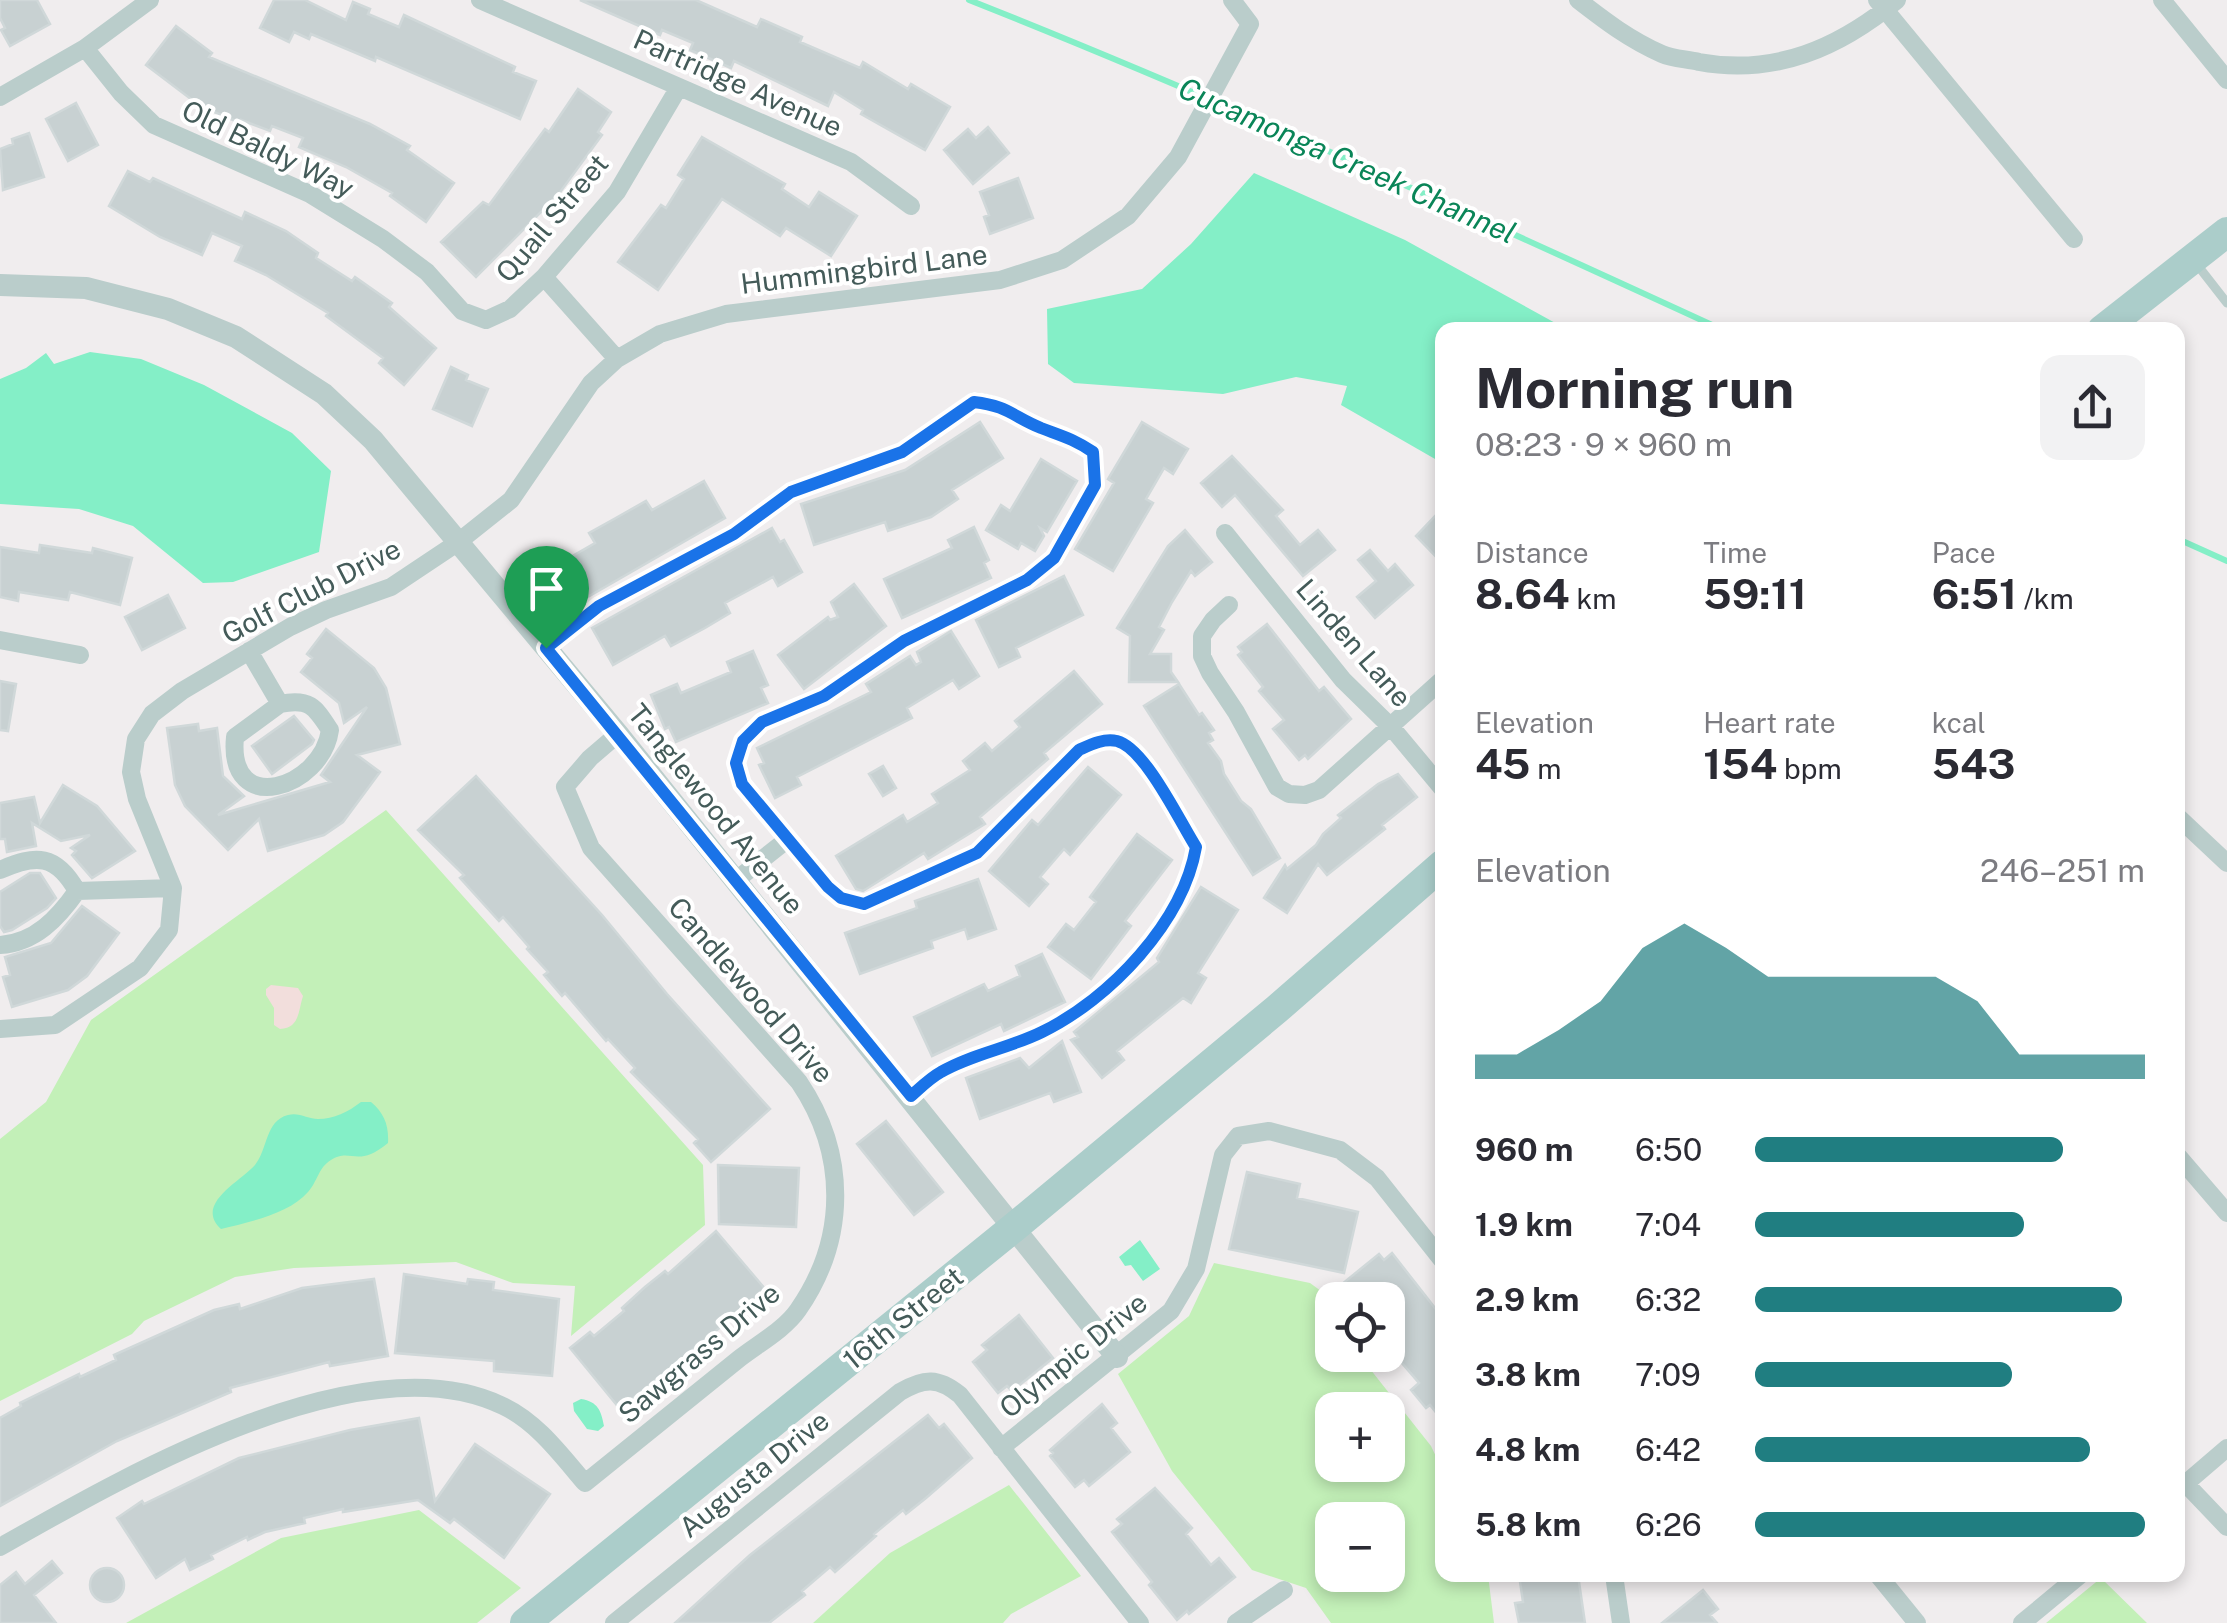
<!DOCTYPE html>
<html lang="en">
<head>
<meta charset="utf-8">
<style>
	body { margin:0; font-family:"Public Sans",sans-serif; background:#f2f2f3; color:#2b2b33; height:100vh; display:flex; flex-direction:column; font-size:38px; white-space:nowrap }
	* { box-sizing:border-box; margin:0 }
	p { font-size:32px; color:#7c7c81 }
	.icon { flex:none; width:55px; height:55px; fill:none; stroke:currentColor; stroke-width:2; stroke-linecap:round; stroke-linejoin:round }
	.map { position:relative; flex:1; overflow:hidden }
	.drawer { position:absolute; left:1435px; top:322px; width:750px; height:1260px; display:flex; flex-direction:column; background:#fff; border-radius:20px; box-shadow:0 5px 15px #0003 }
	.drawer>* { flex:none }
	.fabs { position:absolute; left:1315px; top:1282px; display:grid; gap:20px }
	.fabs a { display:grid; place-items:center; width:90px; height:90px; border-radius:20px; background:#fff; box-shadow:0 5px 15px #0003; font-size:50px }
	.pin { position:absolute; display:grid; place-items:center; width:85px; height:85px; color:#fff; margin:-102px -42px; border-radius:50% 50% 50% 0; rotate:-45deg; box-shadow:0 0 10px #0007 }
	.pin .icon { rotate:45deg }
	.round { display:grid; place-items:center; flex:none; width:105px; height:105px; border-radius:20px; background:#f2f2f3 }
	.headline { display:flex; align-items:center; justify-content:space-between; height:170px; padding:0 40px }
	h1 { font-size:55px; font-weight:700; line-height:75px }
	.figures { display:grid; grid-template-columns:repeat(3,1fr); gap:15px; height:170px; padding:10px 40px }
	.figures div { display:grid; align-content:center }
	.figures b { font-size:42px; font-weight:700 }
	.figures small { font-size:28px; font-weight:400 }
	.figures p { font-size:28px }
	.chart { height:280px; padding:20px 40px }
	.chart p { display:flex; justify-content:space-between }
	.chart svg { width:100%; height:180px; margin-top:10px; fill:#207e81; opacity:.7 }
	ul { padding:0 40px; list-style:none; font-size:32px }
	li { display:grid; grid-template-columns:160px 120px 1fr; align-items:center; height:75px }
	li i { height:25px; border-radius:12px; background:#207e81 }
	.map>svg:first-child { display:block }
	.green { fill:#c3f0b8; fill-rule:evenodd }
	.sand { fill:#f2dedc }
	.water { fill:#84efc7 }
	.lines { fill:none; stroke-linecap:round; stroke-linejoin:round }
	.stream { stroke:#84efc7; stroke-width:6 }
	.building { fill:#c8d1d2; stroke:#d0d8d9; stroke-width:2.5 }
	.service { stroke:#bacdcb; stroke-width:9 }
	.minor { stroke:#bacdcb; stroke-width:18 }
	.tertiary { stroke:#bacdcb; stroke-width:22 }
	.primary { stroke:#abcdca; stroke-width:30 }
	.route-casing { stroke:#fff; stroke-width:20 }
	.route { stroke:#1a73e8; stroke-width:12 }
	.labels { text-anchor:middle; stroke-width:8; stroke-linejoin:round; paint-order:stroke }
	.street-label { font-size:28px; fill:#445b59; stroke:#fff }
	.water-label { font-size:30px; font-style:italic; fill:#0a8558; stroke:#fff }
</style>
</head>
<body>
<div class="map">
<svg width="2227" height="1623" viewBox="0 0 2227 1623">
	<rect width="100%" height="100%" fill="#f0edee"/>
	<path class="green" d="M386,810L703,1165L705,1225L571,1336L575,1286L513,1283L456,1262L294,1268L235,1277L144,1321L132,1334L0,1401V1139L46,1102L91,1020Z
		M1214,1263L1310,1283L1332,1299L1327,1315L1332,1322V1355H1359L1431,1446L1442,1469V1575H1488L1494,1623H1331L1306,1588L1252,1570L1172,1471L1118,1374L1189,1316ZM1388,1410V1465H1332V1410ZM1388,1520V1575H1332V1520Z
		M1009,1485L1081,1576L1011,1614L1003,1623H813L890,1553Z
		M419,1510L521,1588L477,1623H126L281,1538Z
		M2101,1578L2147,1623H2046Z"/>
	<path class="sand" d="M271,985L298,988L303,996C298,1011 300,1028 280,1029L274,1025V1008L266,995V989Z"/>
	<path class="water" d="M1254,173L1405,240L1568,330H1442V463L1341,405L1347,386L1296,377L1223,394L1074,383L1048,364L1047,309L1142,289L1191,244Z
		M90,352L141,359L204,385L292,433L331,471L319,552L233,582L203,583L133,526L79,509L0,504V379L26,368L46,353L54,364Z
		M361,1102H371C384,1113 389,1125 388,1143C357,1169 351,1147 331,1160C318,1168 318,1181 308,1192C289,1214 249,1222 221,1229C194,1204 240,1182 255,1165C268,1149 265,1121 288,1115C299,1112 308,1119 318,1119C334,1119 348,1112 361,1102Z
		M1140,1240L1160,1269L1143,1281L1131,1265L1125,1266L1119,1257Z
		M581,1399C598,1402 601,1410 604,1426L598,1431L587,1429L574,1411L573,1403Z"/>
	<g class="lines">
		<path class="stream" d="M969,0C1224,101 1473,215 1723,330
			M2178,539L2227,561"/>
	</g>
	<path class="building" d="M0,0H37L50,24L10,46L1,30L5,28L0,18Z
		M274,0H305L346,20L353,2L370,9L368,14L399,27L404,15L515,67L513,72L536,81L520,119L376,57L375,61L311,34L309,39L294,32L289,42L260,28Z
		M580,0H696L757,27L761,19L802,37L800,42L860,68L863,62L908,89L911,84L950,107L925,150L861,114L863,110L834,92L828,106L734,61L731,68L690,50L693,43L662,30L660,35Z
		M176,26L212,53L209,57L370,124L410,146L407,150L454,183L426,222L390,196L392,193L346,167L299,147L303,138L272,126L270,131L241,120L240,123L200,106L146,65Z
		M578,89L611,112L598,132L602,135L558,195L476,277L441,242L483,202L489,205L545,129L549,132Z
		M76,103L98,145L68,161L46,119Z
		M988,127L1009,153L973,184L944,150L968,129L976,138Z
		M29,133L44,177L3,190L0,149L13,144L12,139Z
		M702,137L785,184L782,189L809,207L819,192L857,216L831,256L786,228L780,236L722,199L658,290L618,262L661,205L666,208L684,179L678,175Z
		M128,171L150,182L153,178L242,219L245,212L286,231L318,253L316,258L352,281L355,277L392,303L389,307L436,348L404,385L379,363L383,358L326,316L328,313L266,275L235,261L242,246L212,233L202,255L160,237L109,206Z
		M1018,178L1033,218L990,234L984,217L989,215L980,192Z
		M451,367L468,375L466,380L488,389L472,426L433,409Z
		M980,422L1003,458L952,490L958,499L931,517L888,531L885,522L814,545L801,504L905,470Z
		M1142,422L1188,449L1173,474L1164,468L1146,499L1153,503L1113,571L1075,549L1114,483L1108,479Z
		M1232,456L1283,510L1276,516L1300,545L1318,530L1335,550L1303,576L1235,495L1222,507L1201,483Z
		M1041,459L1077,481L1047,532L1040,528L1044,536L1035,551L1021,543L1018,549L986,530L1001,505L1010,511Z
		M704,481L725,518L565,610L543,573L595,543L589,533L614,519L646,501L652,510Z
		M1435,516L1442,524V563L1416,536Z
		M974,527L989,560L984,563L991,578L902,618L884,579L952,548L948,540Z
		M772,528L780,542L784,540L802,572L778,586L773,577L725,603L730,613L705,628L671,646L665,636L613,665L592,628Z
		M1185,530L1212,562L1195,576L1191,571L1172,602L1159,627L1164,630L1150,654H1171V672L1178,682H1129L1130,636L1117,628L1168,546Z
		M40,545L92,553L93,548L132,558L120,605L70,592L68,600L19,592L18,601L0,597V547L39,553Z
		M1370,550L1388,571L1395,564L1413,585L1375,618L1357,597L1376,581L1358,560Z
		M1064,576L1083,615L1016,648L1020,657L999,667L976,620Z
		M854,584L886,626L804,689L778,655L828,617L830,620L838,617L831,602Z
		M168,595L185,628L142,650L125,617Z
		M1267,624L1319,691L1324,687L1351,719L1308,759L1305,755L1299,760L1273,729L1284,720L1259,691L1263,687L1238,655L1242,652L1238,647Z
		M326,629L374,668L386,688L400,744L357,755L380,772L343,822L324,835L268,851L259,819L228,850L185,806L175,785L167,728L198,724L199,731L217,728L223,776L244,796L218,815L330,782L321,775L367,707L344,723L339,703L301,672L312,658L307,654Z
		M951,631L979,676L959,689L953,680L907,708L912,718L797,777L801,785L775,798L759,765L764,763L757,748L871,692L866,684L910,656L916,665L921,662L917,652Z
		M753,651L768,685L761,688L768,703L676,742L669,727L665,729L651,695L677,684L681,693L731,672L727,662Z
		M1074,671L1102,704L1044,753L1048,759L980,817L985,824L928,859L924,853L863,891L856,889L836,856L903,815L907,822L938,803L932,794L970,770L963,761L985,743L992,751L1020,727L1015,721Z
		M0,681L16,684L8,731L0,730Z
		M1179,684L1199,715L1202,713L1214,730L1209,733L1213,740L1208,743L1221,761L1224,774L1241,801L1251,809L1280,858L1253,875L1144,706Z
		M294,716L314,740L312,744L272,774L252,746Z
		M883,766L896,788L883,796L869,774Z
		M1088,767L1121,795L1070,855L1064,849L1040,877L1048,884L1029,906L989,871L1032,820L1038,825Z
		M1398,774L1417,797L1382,825L1385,829L1327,875L1318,864L1287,913L1264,898L1285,865L1287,869L1316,845L1323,834L1341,818L1338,815L1378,784Z
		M476,776L602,915L667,994L770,1109L711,1162L694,1143L698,1139L631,1072L635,1068L608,1039L606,1041L565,993L562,996L544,975L548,972L527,949L529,947L503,917L499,921L460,878L464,875L418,830Z
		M63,785L97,806L135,851L92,878L72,855L76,851L71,848L90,835L61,841L32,823L36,846L7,852L5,839H0V803L34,797L40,823Z
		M1137,834L1172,860L1125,921L1131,926L1091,979L1048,947L1066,924L1074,930L1096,902L1090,897Z
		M30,873H40L56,898L47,908L12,930L4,932L0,926V892Z
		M978,879L996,929L968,939L965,929L931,941L933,948L860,974L845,933L917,908L915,901Z
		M1201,887L1238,910L1198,973L1206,978L1191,1003L1183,998L1117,1051L1124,1060L1102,1078L1071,1040L1078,1037L1074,1032L1159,962L1157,958Z
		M82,906L119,933L87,976L68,990L12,1007L3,977L10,975L5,957L51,943Z
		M1042,954L1065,1002L1004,1031L1001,1024L932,1056L914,1017L984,984L988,991L1020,976L1016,966Z
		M1062,1041L1081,1092L1054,1102L1050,1093L980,1119L966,1078L1020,1058L1029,1068Z
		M886,1121L943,1192L914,1215L857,1144Z
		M718,1165L799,1168L796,1227L719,1224Z
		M1247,1172L1300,1184L1297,1198L1358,1212L1344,1273L1229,1249Z
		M716,1231L766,1290L620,1409L570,1348L590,1332L594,1336L624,1311L622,1308L645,1287L665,1271L668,1274Z
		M1392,1253L1442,1317V1420L1430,1405L1426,1408L1411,1390L1419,1383L1394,1354L1388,1359V1300H1350L1342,1290V1284L1379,1254L1384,1260Z
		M404,1274L467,1284L468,1279L494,1282L493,1290L559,1299L552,1376L494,1371V1361L395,1353Z
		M374,1279L388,1356L330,1366L329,1362L230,1388L231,1392L117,1441L0,1506V1418L21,1406L20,1403L79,1374L80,1377L116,1360L114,1355L214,1310L239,1304L240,1309L302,1288Z
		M1019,1315L1053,1358L1012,1391L1007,1386L998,1393L973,1362L987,1350L982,1345Z
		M1102,1404L1117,1423L1111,1428L1130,1452L1089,1486L1084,1480L1075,1487L1050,1456L1053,1453L1050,1450Z
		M928,1415L939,1428L944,1424L972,1458L926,1498L906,1514L903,1510L874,1534L876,1536L835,1572L830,1567L802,1591L805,1595L769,1623H675L750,1555Z
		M419,1418L435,1501L475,1444L550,1494L504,1558L454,1519L450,1523L418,1500L343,1512V1509L304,1518L305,1523L265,1532L248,1540L247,1537L211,1555L213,1559L190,1570L185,1559L156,1578L117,1518L142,1501L144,1504L239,1458L350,1430Z
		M1155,1488L1192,1528L1186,1534L1211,1565L1219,1558L1235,1577L1189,1614L1187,1611L1177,1620L1149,1585L1152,1582L1112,1532L1122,1524L1117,1519Z
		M52,1561L62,1573L34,1595L56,1623H0V1585L16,1572L25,1584Z
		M90 1585a17 17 0 1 1 34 0a17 17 0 1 1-34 0Z
		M1519,1575H1578L1585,1623H1519L1515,1603L1523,1602Z
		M1703,1590L1718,1609L1710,1615L1717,1623H1662Z"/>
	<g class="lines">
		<path class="service" d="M2195,262L2227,303"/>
		<path class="minor" d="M480,0L851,162L911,206
			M1578,0C1605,21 1630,40 1662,54C1673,59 1687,59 1699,62C1775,76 1839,48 1897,0
			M1877,0L2074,239
			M2162,0L2227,80
			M85,48L121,93L154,125L310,194L383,239L427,272L462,311L486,320L510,309L544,277L617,192L679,87
			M0,97L85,48L150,0
			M544,277L617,359
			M1225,533L1343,680L1392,728L1442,788
			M1229,605L1213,620L1202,636V656L1210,673L1236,712L1277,787L1289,794L1305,795L1319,790L1442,680
			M0,640L80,655
			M546,648L599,606L734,534L791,492L902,452L974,401C1008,406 1012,416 1041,428C1062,436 1074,438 1093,452L1095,485L1055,558L1027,579L904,641L824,696L762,722L743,741L736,763L742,784L828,887L841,898L864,904L977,853L1079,750C1090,745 1103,738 1117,741C1145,748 1180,822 1196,847C1183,923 1110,999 1042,1032C1010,1048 972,1054 941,1072C930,1078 920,1088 911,1096
			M249,651L280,704L235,737C227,819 322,788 330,730C315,707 310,698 280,704
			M2178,817L2227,863
			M0,870C36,854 56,854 77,891
			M735,881L788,839
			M77,891L173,888
			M0,945C35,943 58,918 77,891
			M0,1029L55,1025L140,968L169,930L173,888L137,799L131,772L136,739L152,714L182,691L290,627L326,610L391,587L457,543L511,500L591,383L617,359L660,334L726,314L1000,280L1062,260L1128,216L1178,157L1250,24L1232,0
			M2178,1156L2227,1213
			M1001,1448L1171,1311L1196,1269L1223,1155L1238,1136L1269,1131L1340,1150L1377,1178L1442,1260
			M2185,1483L2227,1527
			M2178,1490L2227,1448
			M0,1547C123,1477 362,1338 503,1406C537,1422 561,1455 585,1483C637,1441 688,1400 740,1358C758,1344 785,1329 798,1310C848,1238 847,1153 799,1082L591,848L565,787L590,758L618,734
			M1614,1575L1621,1623
			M1878,1575L1917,1623
			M614,1623L900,1392C924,1378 938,1377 960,1395L1140,1623
			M1236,1623L1284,1590
			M2022,1623L2080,1575"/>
		<path class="tertiary" d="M0,285L86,288L168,309L236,337L324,394L373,440L618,734L1117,1357"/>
		<path class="primary" d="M2102,330L2227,232
			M525,1623L1012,1229L1277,1009L1442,865"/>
	</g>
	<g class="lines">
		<defs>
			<path id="route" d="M974,402C1008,406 1012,416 1041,428C1062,436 1074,439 1093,452L1095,485L1054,558L1027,580L904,641L824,696L762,722L743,741L736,763L742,784L828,887L841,898L864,904L977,853L1079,750C1090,745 1103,738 1117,741C1145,748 1180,822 1196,847C1183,922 1110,999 1042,1032C1010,1048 972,1054 941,1072C930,1078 920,1088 911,1096L546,648L599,606L734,534L791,492L902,452Z"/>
		</defs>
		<use href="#route" class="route-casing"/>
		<use href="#route" class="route"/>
	</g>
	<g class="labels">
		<g class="street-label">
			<text transform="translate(738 83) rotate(24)" y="10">Partridge Avenue</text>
			<text transform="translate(268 149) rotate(26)" y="10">Old Baldy Way</text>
			<text transform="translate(552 218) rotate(-50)" y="10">Quail Street</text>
			<text transform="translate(864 269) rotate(-7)" y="10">Hummingbird Lane</text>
			<text transform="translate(311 591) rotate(-27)" y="10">Golf Club Drive</text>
			<text transform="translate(1354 643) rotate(49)" y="10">Linden Lane</text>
			<text transform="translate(716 809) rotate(51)" y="10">Tanglewood Avenue</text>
			<text transform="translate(751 990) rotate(49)" y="10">Candlewood Drive</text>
			<text transform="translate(903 1318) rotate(-39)" y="10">16th Street</text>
			<text transform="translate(699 1353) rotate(-40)" y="10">Sawgrass Drive</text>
			<text transform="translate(1073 1355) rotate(-39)" y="10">Olympic Drive</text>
			<text transform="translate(754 1474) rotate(-39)" y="10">Augusta Drive</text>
		</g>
		<g class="water-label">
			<text transform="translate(1347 161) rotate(24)" y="10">Cucamonga Creek Channel</text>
		</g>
	</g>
</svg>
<div class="fabs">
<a><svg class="icon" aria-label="locate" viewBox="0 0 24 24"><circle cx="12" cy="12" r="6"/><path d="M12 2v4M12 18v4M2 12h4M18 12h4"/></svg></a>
<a>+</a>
<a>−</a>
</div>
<div class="pin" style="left:546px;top:648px;background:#1e9e55"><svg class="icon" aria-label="arrive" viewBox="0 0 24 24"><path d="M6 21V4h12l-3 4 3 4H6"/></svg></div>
<section class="drawer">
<div class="headline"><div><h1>Morning run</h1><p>08:23 · 9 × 960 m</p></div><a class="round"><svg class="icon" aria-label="share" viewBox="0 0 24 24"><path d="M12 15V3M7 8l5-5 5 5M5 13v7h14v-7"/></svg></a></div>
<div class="figures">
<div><p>Distance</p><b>8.64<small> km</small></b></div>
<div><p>Time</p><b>59:11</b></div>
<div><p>Pace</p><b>6:51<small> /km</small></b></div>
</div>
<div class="figures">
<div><p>Elevation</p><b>45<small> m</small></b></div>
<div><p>Heart rate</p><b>154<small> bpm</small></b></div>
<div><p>kcal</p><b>543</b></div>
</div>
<div class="chart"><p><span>Elevation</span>246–251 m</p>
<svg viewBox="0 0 160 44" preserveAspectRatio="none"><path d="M0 44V38L10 38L20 32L30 25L40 12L50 6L60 12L70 19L80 19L90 19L100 19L110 19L120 25L130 38L140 38L150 38L160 38V44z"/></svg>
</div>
<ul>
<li><b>960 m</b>6:50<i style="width:79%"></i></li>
<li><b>1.9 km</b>7:04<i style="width:69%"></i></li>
<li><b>2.9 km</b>6:32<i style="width:94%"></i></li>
<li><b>3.8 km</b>7:09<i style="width:66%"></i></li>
<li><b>4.8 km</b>6:42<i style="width:86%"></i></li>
<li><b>5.8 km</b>6:26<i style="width:100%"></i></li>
</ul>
</section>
</div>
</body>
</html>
